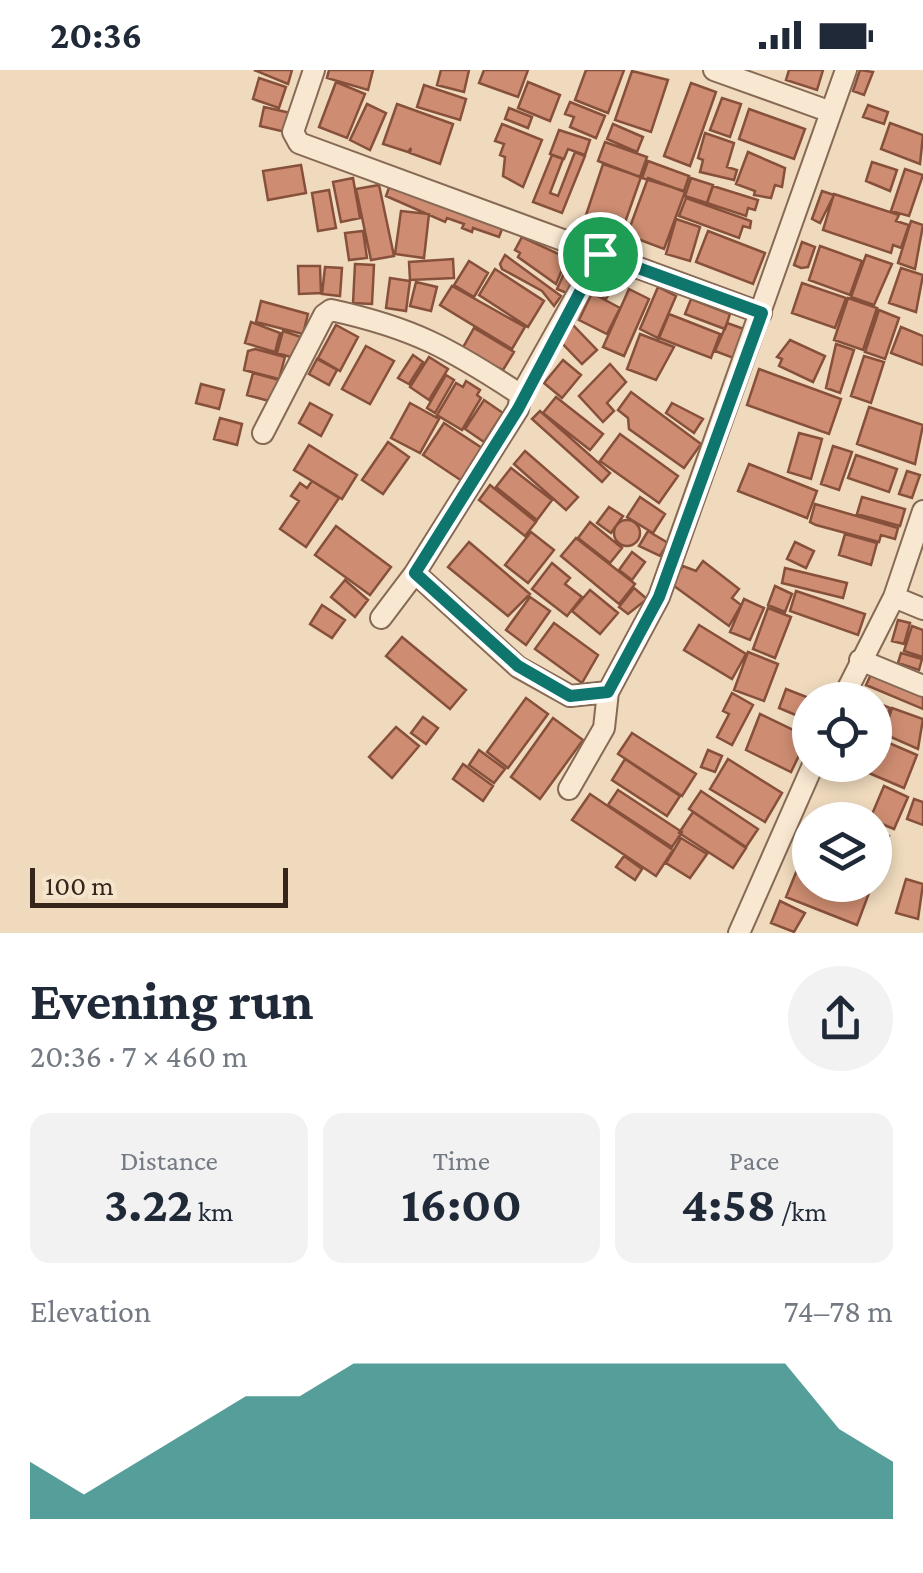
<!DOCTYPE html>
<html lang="en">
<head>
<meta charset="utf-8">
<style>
	body { margin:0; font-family:"Crimson Pro",serif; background:#f2f2f3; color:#1f2937; height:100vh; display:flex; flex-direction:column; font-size:38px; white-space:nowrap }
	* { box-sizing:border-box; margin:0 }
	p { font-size:32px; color:#747a83 }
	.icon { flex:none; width:55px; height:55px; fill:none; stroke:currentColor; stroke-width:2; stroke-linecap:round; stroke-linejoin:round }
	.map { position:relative; height:863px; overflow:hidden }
	.panel { display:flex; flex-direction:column; background:#fff; flex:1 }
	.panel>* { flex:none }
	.buttons { position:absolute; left:792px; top:612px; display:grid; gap:20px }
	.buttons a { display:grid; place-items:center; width:100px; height:100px; border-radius:50%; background:#fff; box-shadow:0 5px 15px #0003; font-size:50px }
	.scale { position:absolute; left:30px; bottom:25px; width:258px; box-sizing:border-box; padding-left:10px; border:5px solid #36251b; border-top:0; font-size:28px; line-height:35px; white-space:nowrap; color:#36251b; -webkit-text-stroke:8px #f6e5cd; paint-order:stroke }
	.pin { position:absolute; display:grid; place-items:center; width:85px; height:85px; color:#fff; margin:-42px; border:5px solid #fff; border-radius:50%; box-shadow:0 2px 10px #0007 }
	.round { display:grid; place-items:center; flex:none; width:105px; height:105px; border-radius:52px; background:#f2f2f3 }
	.head { display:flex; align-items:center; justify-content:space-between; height:170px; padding:0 30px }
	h1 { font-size:55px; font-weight:700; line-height:75px }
	.stats { display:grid; grid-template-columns:repeat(3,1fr); gap:15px; height:170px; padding:10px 30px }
	.stats div { display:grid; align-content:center; border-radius:20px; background:#f2f2f3; text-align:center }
	.stats b { font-size:50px; font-weight:700 }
	.stats small { font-size:28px; font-weight:400 }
	.stats p { font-size:28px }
	.chart { height:280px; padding:20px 30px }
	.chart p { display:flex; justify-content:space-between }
	.chart svg { width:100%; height:180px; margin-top:10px; fill:#0f766e; opacity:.7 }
	.status { display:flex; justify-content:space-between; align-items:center; height:70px; padding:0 50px; background:#fff; direction:ltr }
	.status svg { height:28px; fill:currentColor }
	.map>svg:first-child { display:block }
	.building { fill:#ce8d72; stroke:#87503b; stroke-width:2.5 }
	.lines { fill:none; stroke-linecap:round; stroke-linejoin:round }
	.minor-casing { stroke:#876a56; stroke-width:24 }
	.minor { stroke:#f9e8d1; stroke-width:20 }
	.route-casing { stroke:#fff; stroke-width:20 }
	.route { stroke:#0f766e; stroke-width:12 }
</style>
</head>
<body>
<div class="status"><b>20:36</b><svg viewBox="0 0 49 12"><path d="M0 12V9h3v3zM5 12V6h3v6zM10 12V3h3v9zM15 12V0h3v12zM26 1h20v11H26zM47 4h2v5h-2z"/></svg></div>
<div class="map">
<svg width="923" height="863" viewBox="0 0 923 863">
	<rect width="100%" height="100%" fill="#efdabd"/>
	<path class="building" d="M254,0H292L288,14Z
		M329,0H373L368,20L327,8Z
		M441,0H469L464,22L437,15Z
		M484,0H528L518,27L479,13Z
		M586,0H624L608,43L575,30Z
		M789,0H823L817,20L786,10Z
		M860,0L873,2L864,25L853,21Z
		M632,1L668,10L651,62L615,50Z
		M259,8L286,17L279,38L253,29Z
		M336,12L365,24L347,68L319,57Z
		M528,12L560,25L550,51L518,38Z
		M691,13L716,22L690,96L664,86Z
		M424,15L466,29L460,50L417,37Z
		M722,28L741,34L730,67L710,60Z
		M570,32L605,46L596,68L570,57L574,47L565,44Z
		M367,34L386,43L370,80L350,70Z
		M397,34L453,54L440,94L410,83L411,78L408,82L383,74Z
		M868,35L888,42L884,54L863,47Z
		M264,37L295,44L290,63L260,56Z
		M509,38L532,47L528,58L505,49Z
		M749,39L805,59L794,89L739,69Z
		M890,53L923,65L920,94L881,79Z
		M502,54L542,70L523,117L503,106L505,87L500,85L504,74L495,71Z
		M613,54L643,67L637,82L607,69Z
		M559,60L590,70L585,85L568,79L564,89L550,84Z
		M705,63L734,73L727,97L737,100L734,110L700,102L703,90L698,88Z
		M605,72L647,87L640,107L598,91Z
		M575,82L585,86L562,143L533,132L552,85L563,89L550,123L558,126Z
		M748,82L785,98L782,117L775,115L771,128L754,125L755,121L736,114Z
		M648,91L689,106L684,121L642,108Z
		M872,92L897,100L890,121L866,111Z
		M603,94L641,107L621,164L584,151Z
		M301,95L306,123L268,130L263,101Z
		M905,99L923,105L909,146L891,141Z
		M353,108L360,148L341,152L333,112Z
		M648,108L685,122L664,179L627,165Z
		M691,108L713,115L707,133L685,126Z
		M391,112L504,154L499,167L473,158L472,162L462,158L464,154L447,148L445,152L386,126Z
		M379,115L394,186L371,190L356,119Z
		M713,116L758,130L755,140L748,138L746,146L707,133Z
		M329,120L336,158L318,161L312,123Z
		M822,121L834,125L820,153L812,149Z
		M834,124L899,145L896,151L909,155L901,178L893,175L891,183L823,160Z
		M686,128L751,151L750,158L743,156L739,168L679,146Z
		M401,141L429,144L424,188L395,184Z
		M676,149L700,157L690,191L666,184Z
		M911,151L923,155L915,199L898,193Z
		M363,161L367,188L349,190L345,163Z
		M708,161L765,183L753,214L696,192Z
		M522,167L567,188L556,214L518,187L520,183L515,180Z
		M802,172L815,177L808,197L801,198L794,195Z
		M820,176L862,191L850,225L809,210Z
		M505,185L561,226L554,236L542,221L502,199L500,194Z
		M866,185L892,194L874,235L851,227Z
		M453,189L454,208L410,210L409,192Z
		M570,190L582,196L569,224L557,219Z
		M469,191L488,203L474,227L454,215Z
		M355,194L374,195L372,234L353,233Z
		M298,196H320L321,223L299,224Z
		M325,197L342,198L340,226L322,224Z
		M901,198L923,205L916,242L889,233Z
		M495,199L544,231L528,257L479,225Z
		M603,204L616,211L606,229L594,223Z
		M390,208L410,211L406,241L386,238Z
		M416,212L437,217L431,241L410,236Z
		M802,213L846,228L835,258L792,243Z
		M452,216L525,257L512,279L440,235Z
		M658,217L676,226L658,268L640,259Z
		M629,219L649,229L624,286L603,277Z
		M592,223L620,238L607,264L579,250Z
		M848,228L877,238L863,280L834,270Z
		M691,229L730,244L725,259L685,244Z
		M261,231L308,244L303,264L256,252Z
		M879,240L899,248L885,289L865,282Z
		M669,244L720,264L711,288L659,268Z
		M251,252L280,263L275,282L245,273Z
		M727,253L747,260L736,289L715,281Z
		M572,254L597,280L582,294L557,268Z
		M336,255L358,267L340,301L318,288Z
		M901,257L923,266V295L891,283Z
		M474,258L514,282L503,300L461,281Z
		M283,261L301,267L294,288L277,283Z
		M640,264L674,277L656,310L627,299Z
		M790,270L825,286L813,312L779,296L782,289L777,287Z
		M836,274L854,280L840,323L826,318Z
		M366,276L394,291L370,334L342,319Z
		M255,279L285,287L279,309L244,300L248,281Z
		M413,285L423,292L409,314L398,308Z
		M864,286L884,292L871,333L851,326Z
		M429,287L448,299L429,330L410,317Z
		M317,289L337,300L329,315L309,304Z
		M563,290L581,305L562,328L544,313Z
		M610,294L626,312L607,333L614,341L603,352L579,326Z
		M759,299L841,329L829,364L747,335Z
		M253,303L283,311L279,326L271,325L269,331L247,325Z
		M446,305L454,310L435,343L427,338Z
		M466,311L480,320L477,325L481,328L462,360L437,345L456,313L463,317Z
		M201,314L224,320L219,339L196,333Z
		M631,322L701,374L684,398L629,359L628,348L618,340Z
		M556,327L603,364L590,380L543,343Z
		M484,330L503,343L484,372L465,359Z
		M310,333L332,345L321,366L299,353Z
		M410,333L439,349L420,383L391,368Z
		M672,333L703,349L694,363L666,343Z
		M869,337L923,355L915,394L857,374Z
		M540,341L610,403L602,412L532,349Z
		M220,348L242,354L237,375L214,369Z
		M444,353L482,378L465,413L423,385Z
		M799,363L822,369L811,409L788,402Z
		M620,364L678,406L659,433L600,391Z
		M388,372L409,387L383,424L362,410Z
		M309,375L357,405L342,429L294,400Z
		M833,376L852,382L839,420L821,414Z
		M525,381L578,427L566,440L514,394Z
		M856,385L897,399L889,422L848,408Z
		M749,394L817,421L807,448L738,421Z
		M511,398L552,430L537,450L496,417Z
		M907,401L920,405L912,428L899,424Z
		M312,411L339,428L306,477L280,459L299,431L291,426L300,413L307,418Z
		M490,415L536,452L525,466L479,430Z
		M640,427L665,444L653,463L627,447Z
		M862,427L905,439L900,456L857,444Z
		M815,434L898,458L895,469L881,465L879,472L816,455L810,452Z
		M609,437L623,446L611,463L597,453Z
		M614 463a13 13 0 1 1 26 0a13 13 0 1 1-26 0Z
		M590,452L622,478L610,493L578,468Z
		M336,456L391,497L370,525L315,485Z
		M648,461L668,473L660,486L639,476Z
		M531,462L554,480L528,513L505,495Z
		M845,464L877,473L871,495L839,485Z
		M576,468L635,514L619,534L561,486Z
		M469,472L530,524L508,546L448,497Z
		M795,472L814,481L806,498L787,489Z
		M632,482L645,492L632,510L619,500Z
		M703,491L739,519L732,528L741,535L729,556L670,513L683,496L696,501Z
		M552,493L570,508L565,514L582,527L567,546L532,519Z
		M785,498L847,513L843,528L782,513Z
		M345,510L368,530L355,547L331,527Z
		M775,516L792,524L785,542L768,535Z
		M634,518L647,529L628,544L619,537Z
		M590,520L618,543L600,564L572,541Z
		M796,521L865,544L858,565L790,541Z
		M530,527L550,541L526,575L506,560Z
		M744,529L764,538L750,570L730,562Z
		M322,535L345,550L332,568L310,554Z
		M768,538L791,547L775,588L753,579Z
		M898,550L910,553L904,574L892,571Z
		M554,553L598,585L582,613L535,579Z
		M699,555L746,584L732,609L684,580Z
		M912,556L923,560V587L904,581Z
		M402,567L466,620L450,639L386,586Z
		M748,582L778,594L764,631L734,620Z
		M901,583L922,589L919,600L898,593Z
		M873,600L923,621V639L866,615Z
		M786,619L814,630H810V651L779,638Z
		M732,623L753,635L732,675L717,667L729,644L723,641Z
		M526,628L548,644L508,698L487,682Z
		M875,632L890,638L881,660L875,658Z
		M892,638L923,649L918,679L884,664Z
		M760,644L808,667L791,702L746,680Z
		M423,647L438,658L426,674L411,663Z
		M553,648L583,670L540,729L511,707Z
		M396,657L419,676L392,708L369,687Z
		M632,663L696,704L682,726L618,684Z
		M875,667L917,685L904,718L850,695H875Z
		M479,680L505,699L494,713L469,695Z
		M708,680L722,686L715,702L701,697Z
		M625,689L680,726L667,746L612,710Z
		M728,689L782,723L765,752L710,719Z
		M463,694L493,716L483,731L453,709Z
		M884,716L908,727L894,759L870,749Z
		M618,720L682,762L672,777L608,735Z
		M701,721L758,759L746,777L689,739Z
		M590,724L673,780L656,806L572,750Z
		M914,729L923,732V755L907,749Z
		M693,742L746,778L733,798L679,763Z
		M875,761L889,766L876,799H875Z
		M681,768L707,784L690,808L666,793Z
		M624,786L642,799L635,810L616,797Z
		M799,795L810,799V815H850L869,823L857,855L786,827Z
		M906,809L923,814L918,849L896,843Z
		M780,831L805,843L794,862L771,853Z"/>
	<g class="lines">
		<defs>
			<path id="minor" d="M314,0L293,62L299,73L761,243
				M714,0L831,42
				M521,325L600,184
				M263,363L324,245L331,240C414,258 451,279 521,325L518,339L415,503L381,548
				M415,503L518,597L570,626L608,622L659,527L846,0
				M894,527L923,539
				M860,590L923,616
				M842,630L894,527L923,441
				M569,719L604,658L608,622
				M739,863L813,695"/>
		</defs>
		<use href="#minor" class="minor-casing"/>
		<use href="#minor" class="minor"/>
	</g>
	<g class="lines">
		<defs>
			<path id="route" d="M600,184L762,243L659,527L608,622L570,626L518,596L415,503L518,339Z"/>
		</defs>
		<use href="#route" class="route-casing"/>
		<use href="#route" class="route"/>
	</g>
</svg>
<div class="buttons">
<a><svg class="icon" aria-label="locate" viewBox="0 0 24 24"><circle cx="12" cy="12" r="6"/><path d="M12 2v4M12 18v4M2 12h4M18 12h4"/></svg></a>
<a><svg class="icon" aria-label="layers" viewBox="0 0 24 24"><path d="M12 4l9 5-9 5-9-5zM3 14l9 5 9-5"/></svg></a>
</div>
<div class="scale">100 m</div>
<div class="pin" style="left:600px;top:184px;background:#1e9e55"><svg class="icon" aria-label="arrive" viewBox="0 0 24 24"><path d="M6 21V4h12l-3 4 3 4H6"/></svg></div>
</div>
<section class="panel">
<div class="head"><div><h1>Evening run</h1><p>20:36 · 7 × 460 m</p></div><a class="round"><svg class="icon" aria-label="share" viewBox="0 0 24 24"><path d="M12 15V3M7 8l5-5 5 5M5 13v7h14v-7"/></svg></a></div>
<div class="stats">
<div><p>Distance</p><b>3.22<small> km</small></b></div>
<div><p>Time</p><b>16:00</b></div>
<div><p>Pace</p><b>4:58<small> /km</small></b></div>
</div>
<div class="chart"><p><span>Elevation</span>74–78 m</p>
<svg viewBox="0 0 160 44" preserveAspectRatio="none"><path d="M0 44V30L10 38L20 30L30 22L40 14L50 14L60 6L70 6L80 6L90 6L100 6L110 6L120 6L130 6L140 6L150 22L160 30V44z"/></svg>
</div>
</section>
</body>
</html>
